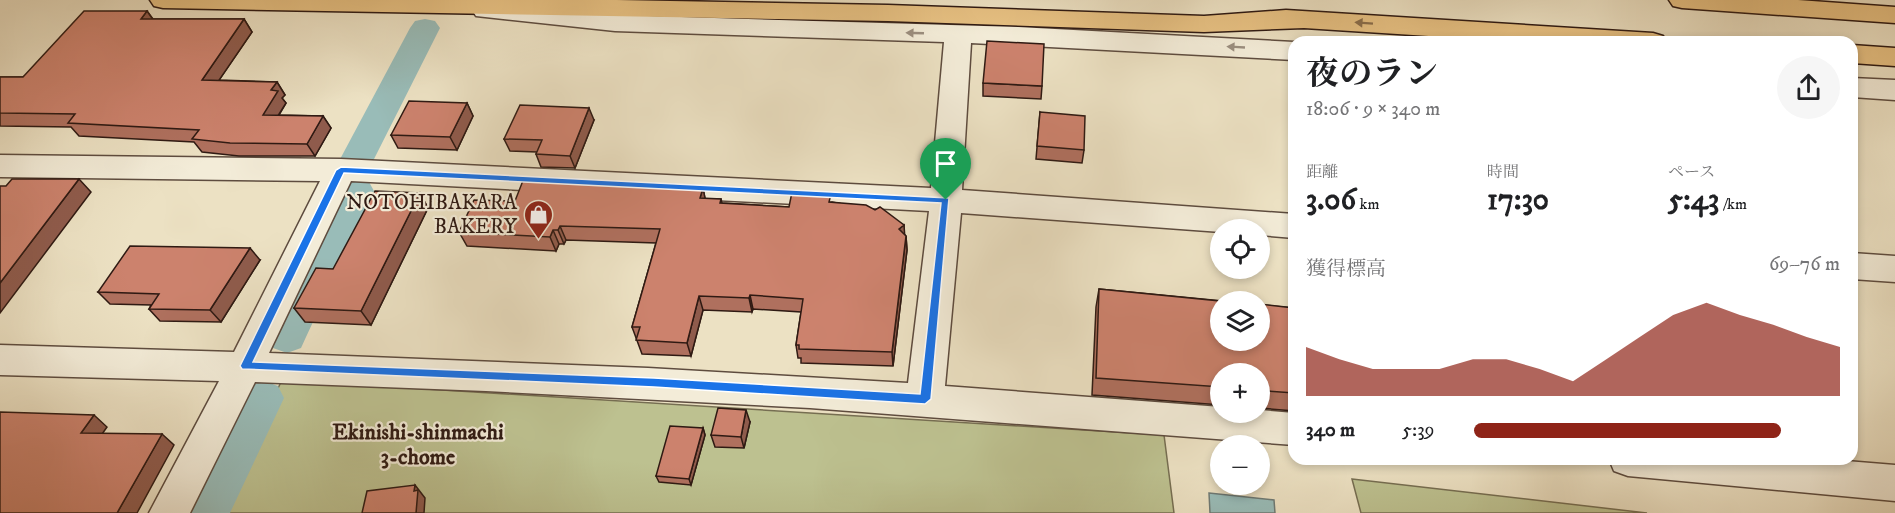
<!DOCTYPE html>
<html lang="ja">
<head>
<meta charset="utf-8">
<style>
	body { margin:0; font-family:"IM FELL DW Pica","Noto Serif JP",serif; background:#f6f6f6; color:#202124; height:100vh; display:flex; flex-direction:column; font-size:22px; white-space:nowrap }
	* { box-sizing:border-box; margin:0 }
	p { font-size:20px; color:#757577 }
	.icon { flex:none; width:33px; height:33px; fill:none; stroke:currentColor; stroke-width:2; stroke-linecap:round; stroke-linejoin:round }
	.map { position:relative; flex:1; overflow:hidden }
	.drawer { position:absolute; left:1288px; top:36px; width:570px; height:429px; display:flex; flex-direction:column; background:#fff; border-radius:18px; box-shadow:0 3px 9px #0003 }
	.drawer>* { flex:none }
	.buttons { position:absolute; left:1210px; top:219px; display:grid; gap:12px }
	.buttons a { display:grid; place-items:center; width:60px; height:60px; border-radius:50%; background:#fff; box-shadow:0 3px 9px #0003; font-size:30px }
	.pin { position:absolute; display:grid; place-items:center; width:51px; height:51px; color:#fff; margin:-62px -26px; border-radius:50% 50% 50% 0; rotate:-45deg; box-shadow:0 0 6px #0007 }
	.pin .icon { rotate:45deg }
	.round { display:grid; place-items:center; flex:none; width:63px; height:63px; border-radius:32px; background:#f6f6f6 }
	.headline { display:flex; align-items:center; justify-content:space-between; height:102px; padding:0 18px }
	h1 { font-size:33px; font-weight:700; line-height:45px }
	.metrics { display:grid; grid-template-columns:repeat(3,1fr); gap:9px; height:102px; padding:6px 18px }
	.metrics div { display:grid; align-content:center }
	.metrics b { font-size:30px; font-weight:700 }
	.metrics small { font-size:16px; font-weight:400 }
	.metrics p { font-size:16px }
	.chart { height:168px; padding:12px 18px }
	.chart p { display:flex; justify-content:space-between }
	.chart svg { width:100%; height:108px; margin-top:6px; fill:#8f2418; opacity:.7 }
	ul { padding:0 18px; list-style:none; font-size:20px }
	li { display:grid; grid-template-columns:96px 72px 1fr; align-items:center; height:45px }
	li i { height:15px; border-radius:8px; background:#8f2418 }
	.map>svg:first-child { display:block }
	.green { fill:#bdc190; stroke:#766e52; stroke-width:1.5 }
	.water { fill:#99bcb8; stroke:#6f7b76; stroke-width:1.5 }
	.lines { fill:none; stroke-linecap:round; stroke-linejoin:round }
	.canal { fill:#99bcb8; fill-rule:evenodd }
	.street-casing { stroke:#5e4c3f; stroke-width:3 }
	.highway-casing { stroke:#2f1a13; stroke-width:3 }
	.street { fill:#f3ecd8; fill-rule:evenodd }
	.highway { fill:#e6c082; fill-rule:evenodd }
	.wall { fill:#af705e; stroke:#2f1a13; stroke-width:1.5 }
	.shaded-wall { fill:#8f5b4c; stroke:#2f1a13; stroke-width:1.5 }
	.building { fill:#cc826d; stroke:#2f1a13; stroke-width:1.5 }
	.oneway { fill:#8a6d4a }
	.oneway2 { fill:#9b8e7f }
	.route { fill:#1a73e8; stroke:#fff; stroke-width:1.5; fill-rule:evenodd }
	.labels { text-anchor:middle; stroke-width:4.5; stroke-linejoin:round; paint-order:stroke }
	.poi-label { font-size:21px; fill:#2f1a13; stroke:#f3ecd8; text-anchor:end }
	.neighbourhood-label { font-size:22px; font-weight:bold; fill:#2f1a13; stroke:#f3ecd8 }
</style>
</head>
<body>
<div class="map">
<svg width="1895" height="513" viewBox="0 0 1895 513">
	<rect width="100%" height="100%" fill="#ece1c3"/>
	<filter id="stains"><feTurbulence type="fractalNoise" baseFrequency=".00333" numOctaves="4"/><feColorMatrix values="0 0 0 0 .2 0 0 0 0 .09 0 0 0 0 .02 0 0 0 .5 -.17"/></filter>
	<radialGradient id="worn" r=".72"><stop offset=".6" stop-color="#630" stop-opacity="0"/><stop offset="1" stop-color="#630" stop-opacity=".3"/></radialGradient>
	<path class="green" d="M282,380L1164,435L1174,513H218Z
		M1352,479L1647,513H1361Z"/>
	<path class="water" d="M1209,493L1274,500L1275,513H1210Z"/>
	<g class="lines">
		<path class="canal" d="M425,19L435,21L440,28L372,163L367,171L355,175L343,171L338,163L410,28L415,21Z
			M357,179L369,182L374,191L306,337L301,348L287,353L273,348L268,337L340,191L345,182Z
			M264,381L278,386L284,398L230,513H186L250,386Z"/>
		<defs>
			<path id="street" d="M485,2L615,15L1018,27L1294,42V60L971,43L962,190L1294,214V238L1260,235V230H1221V232L961,213L945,386L1221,407V412H1260V410L1294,413V445L810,408L486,391L255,382L190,513H149L219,381L0,375V345L234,352L320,181L0,177V155L341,159L931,188L944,42L615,31L476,16L472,10L476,4ZM351,181L929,211L908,383L648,368L269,353Z
				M1852,78L1895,80V100L1852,97Z
				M1852,253L1895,256V282L1852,279Z
				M1609,459H1822L1895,465V501L1628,476L1614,471Z"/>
			<path id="highway" d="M150,0H617L888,5L1204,16L1286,10L1653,33L1663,36L1667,42H1522L1304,28L1204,32L888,21L163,8L154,6Z
				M1669,0H1798L1895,7V23L1682,8L1673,6Z
				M1852,45L1895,48V66L1852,63Z"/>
		</defs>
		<use href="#street" class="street-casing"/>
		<use href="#highway" class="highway-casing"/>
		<use href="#street" class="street"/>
		<use href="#highway" class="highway"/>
	</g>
	<path class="wall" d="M147,11L153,19H244L252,32L219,80L277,82L285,95L282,98L286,103L279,115L323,116L331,128L315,156H239L202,152L194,142L79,136L71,127L0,126V77H23Z
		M983,83L1042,86L1041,99L983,96Z
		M467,103L473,116L457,150L398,148L391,135Z
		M1040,112L1084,150L1082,163L1036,159Z
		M594,120L575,168L541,167L536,154L537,152L510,151L504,139Z
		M703,188L705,199H721L722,203L789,207L832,202L875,210L904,225V234L906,236L907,250L893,366L801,363V358H798L796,345L801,312L753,309L752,312L703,310L691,356L642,354L632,327L656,243L566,240L564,244H559L556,251L467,246L459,232L515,201Z
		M420,193L428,208L371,325L305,322L294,308L333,269Z
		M260,260L221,322L160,321L149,309L151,305L110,304L98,292Z
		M1099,289L1294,308V412V411L1260,408V374H1221V405L1092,395L1096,307Z
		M750,422L744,448L715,447L711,435Z
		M703,428L705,435L691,485L659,482L656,476Z"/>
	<path class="shaded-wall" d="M147,11L156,24L141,19Z
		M244,19L252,32L211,92L202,80Z
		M277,82L285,95L282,98L286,103L271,127L263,115L271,90Z
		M467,103L473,116L457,150L450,137Z
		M589,108L594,120L575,168L570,156Z
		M323,116L331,128L315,156L307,144Z
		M79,179L91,192L0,313V283Z
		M703,188L706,203L700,198Z
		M420,193L428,208L371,325L361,311Z
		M904,225L905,239L899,229Z
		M560,226L566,240L564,244L558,230Z
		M553,230L559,244L556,251L550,237Z
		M906,236L907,250L893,366L892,352Z
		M250,248L260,260L221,322L210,310Z
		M750,295L753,309L752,312L749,298Z
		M699,296L703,310L691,356L687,343Z
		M1267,391L1260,408V405L1265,393Z
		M746,410L750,422L744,448L741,437Z
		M94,415L107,427L95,444L81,433Z
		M703,428L705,435L691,485L689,479Z
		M162,434L174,445L137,513H117Z
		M415,485L425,498L424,513H416L414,491Z"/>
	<path class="building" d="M84,11H147L141,19H244L202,80L277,82L271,90L278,91L263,115L323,116L307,144L230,143L192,139L199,130L68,123L75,114L0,113V77H23Z
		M987,41L1044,44L1042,86L983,83Z
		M409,101L467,103L450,137L391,135Z
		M520,105L589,108L570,156L536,154L542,140L504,139Z
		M1040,112L1085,116L1084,150L1037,146Z
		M524,178L703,188L700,198L721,199L720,203L789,207L792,192L831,194L829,202L866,205L875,210L880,207L904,225L899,229L906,236L892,352L799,349V345H796L803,299L750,295L749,298L699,296L687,343L636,340L640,327H632L660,229L560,226L558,230H553L550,237L459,232L474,200L515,201Z
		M12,179H79L0,283V186H6Z
		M375,191L420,193L361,311L294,308L316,268L333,269Z
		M130,246L250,248L210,310L149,309L159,294L98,292Z
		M1099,289L1230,302H1221V340H1260V304L1294,308V393L1267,391L1265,393H1260V374H1221V387L1096,378Z
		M718,408L746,410L741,437L711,435Z
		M0,412L94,415L81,433L162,434L117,513H0Z
		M670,426L703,428L689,479L656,476Z
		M415,485L414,491L418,490L416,513H362L367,491Z"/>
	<defs><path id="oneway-solid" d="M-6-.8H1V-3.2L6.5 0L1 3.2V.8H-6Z" transform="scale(1.5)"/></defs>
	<use class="oneway" href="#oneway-solid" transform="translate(1364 23) rotate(-176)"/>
	<g class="oneway2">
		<use href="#oneway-solid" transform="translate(915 33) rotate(-178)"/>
		<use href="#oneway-solid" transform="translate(1236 47) rotate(-177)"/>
	</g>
	<path class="route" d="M341,167L949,198L931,399L925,404L654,387L242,369L240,366L336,170ZM344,173L941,203L920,394L654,378L253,362Z"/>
	<defs>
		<symbol id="shop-pin" viewBox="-11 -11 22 30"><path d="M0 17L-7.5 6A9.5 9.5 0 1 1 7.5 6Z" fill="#8f2418" stroke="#f3ecd8"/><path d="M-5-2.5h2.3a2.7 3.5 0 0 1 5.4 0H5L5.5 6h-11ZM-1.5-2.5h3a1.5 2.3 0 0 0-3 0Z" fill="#fff"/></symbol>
	</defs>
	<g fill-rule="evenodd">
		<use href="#shop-pin" x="522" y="198" width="33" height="45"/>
	</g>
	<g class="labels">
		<g class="poi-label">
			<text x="517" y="209">NOTOHIBAKARA<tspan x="517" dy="24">BAKERY</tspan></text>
		</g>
		<g class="neighbourhood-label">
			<text x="418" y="439">Ekinishi-shinmachi<tspan x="418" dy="25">3-chome</tspan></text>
		</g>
	</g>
	<rect width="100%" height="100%" filter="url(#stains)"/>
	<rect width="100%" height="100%" fill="url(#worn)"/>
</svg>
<div class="buttons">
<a><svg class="icon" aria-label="locate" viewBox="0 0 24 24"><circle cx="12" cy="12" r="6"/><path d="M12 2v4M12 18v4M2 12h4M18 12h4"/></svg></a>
<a><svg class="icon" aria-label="layers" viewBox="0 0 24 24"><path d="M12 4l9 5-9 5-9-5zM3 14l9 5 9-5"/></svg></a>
<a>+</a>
<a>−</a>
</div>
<div class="pin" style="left:946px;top:200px;background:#1e9e55"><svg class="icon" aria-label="arrive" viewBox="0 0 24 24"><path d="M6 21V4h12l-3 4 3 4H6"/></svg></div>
<section class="drawer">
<div class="headline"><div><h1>夜のラン</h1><p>18:06 · 9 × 340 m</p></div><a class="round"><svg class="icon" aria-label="share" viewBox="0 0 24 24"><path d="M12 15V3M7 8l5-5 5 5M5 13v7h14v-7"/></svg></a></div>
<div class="metrics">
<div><p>距離</p><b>3.06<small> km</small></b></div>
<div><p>時間</p><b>17:30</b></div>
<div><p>ペース</p><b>5:43<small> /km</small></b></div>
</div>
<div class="chart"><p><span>獲得標高</span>69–76 m</p>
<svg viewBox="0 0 160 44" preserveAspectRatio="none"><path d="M0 44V24L10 29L20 33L30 33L40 33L50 29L60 29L70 33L80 38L90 29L100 20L110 11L120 6L130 11L140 15L150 20L160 24V44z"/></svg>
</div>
<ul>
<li><b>340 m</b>5:39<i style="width:84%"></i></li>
</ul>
</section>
</div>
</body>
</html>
